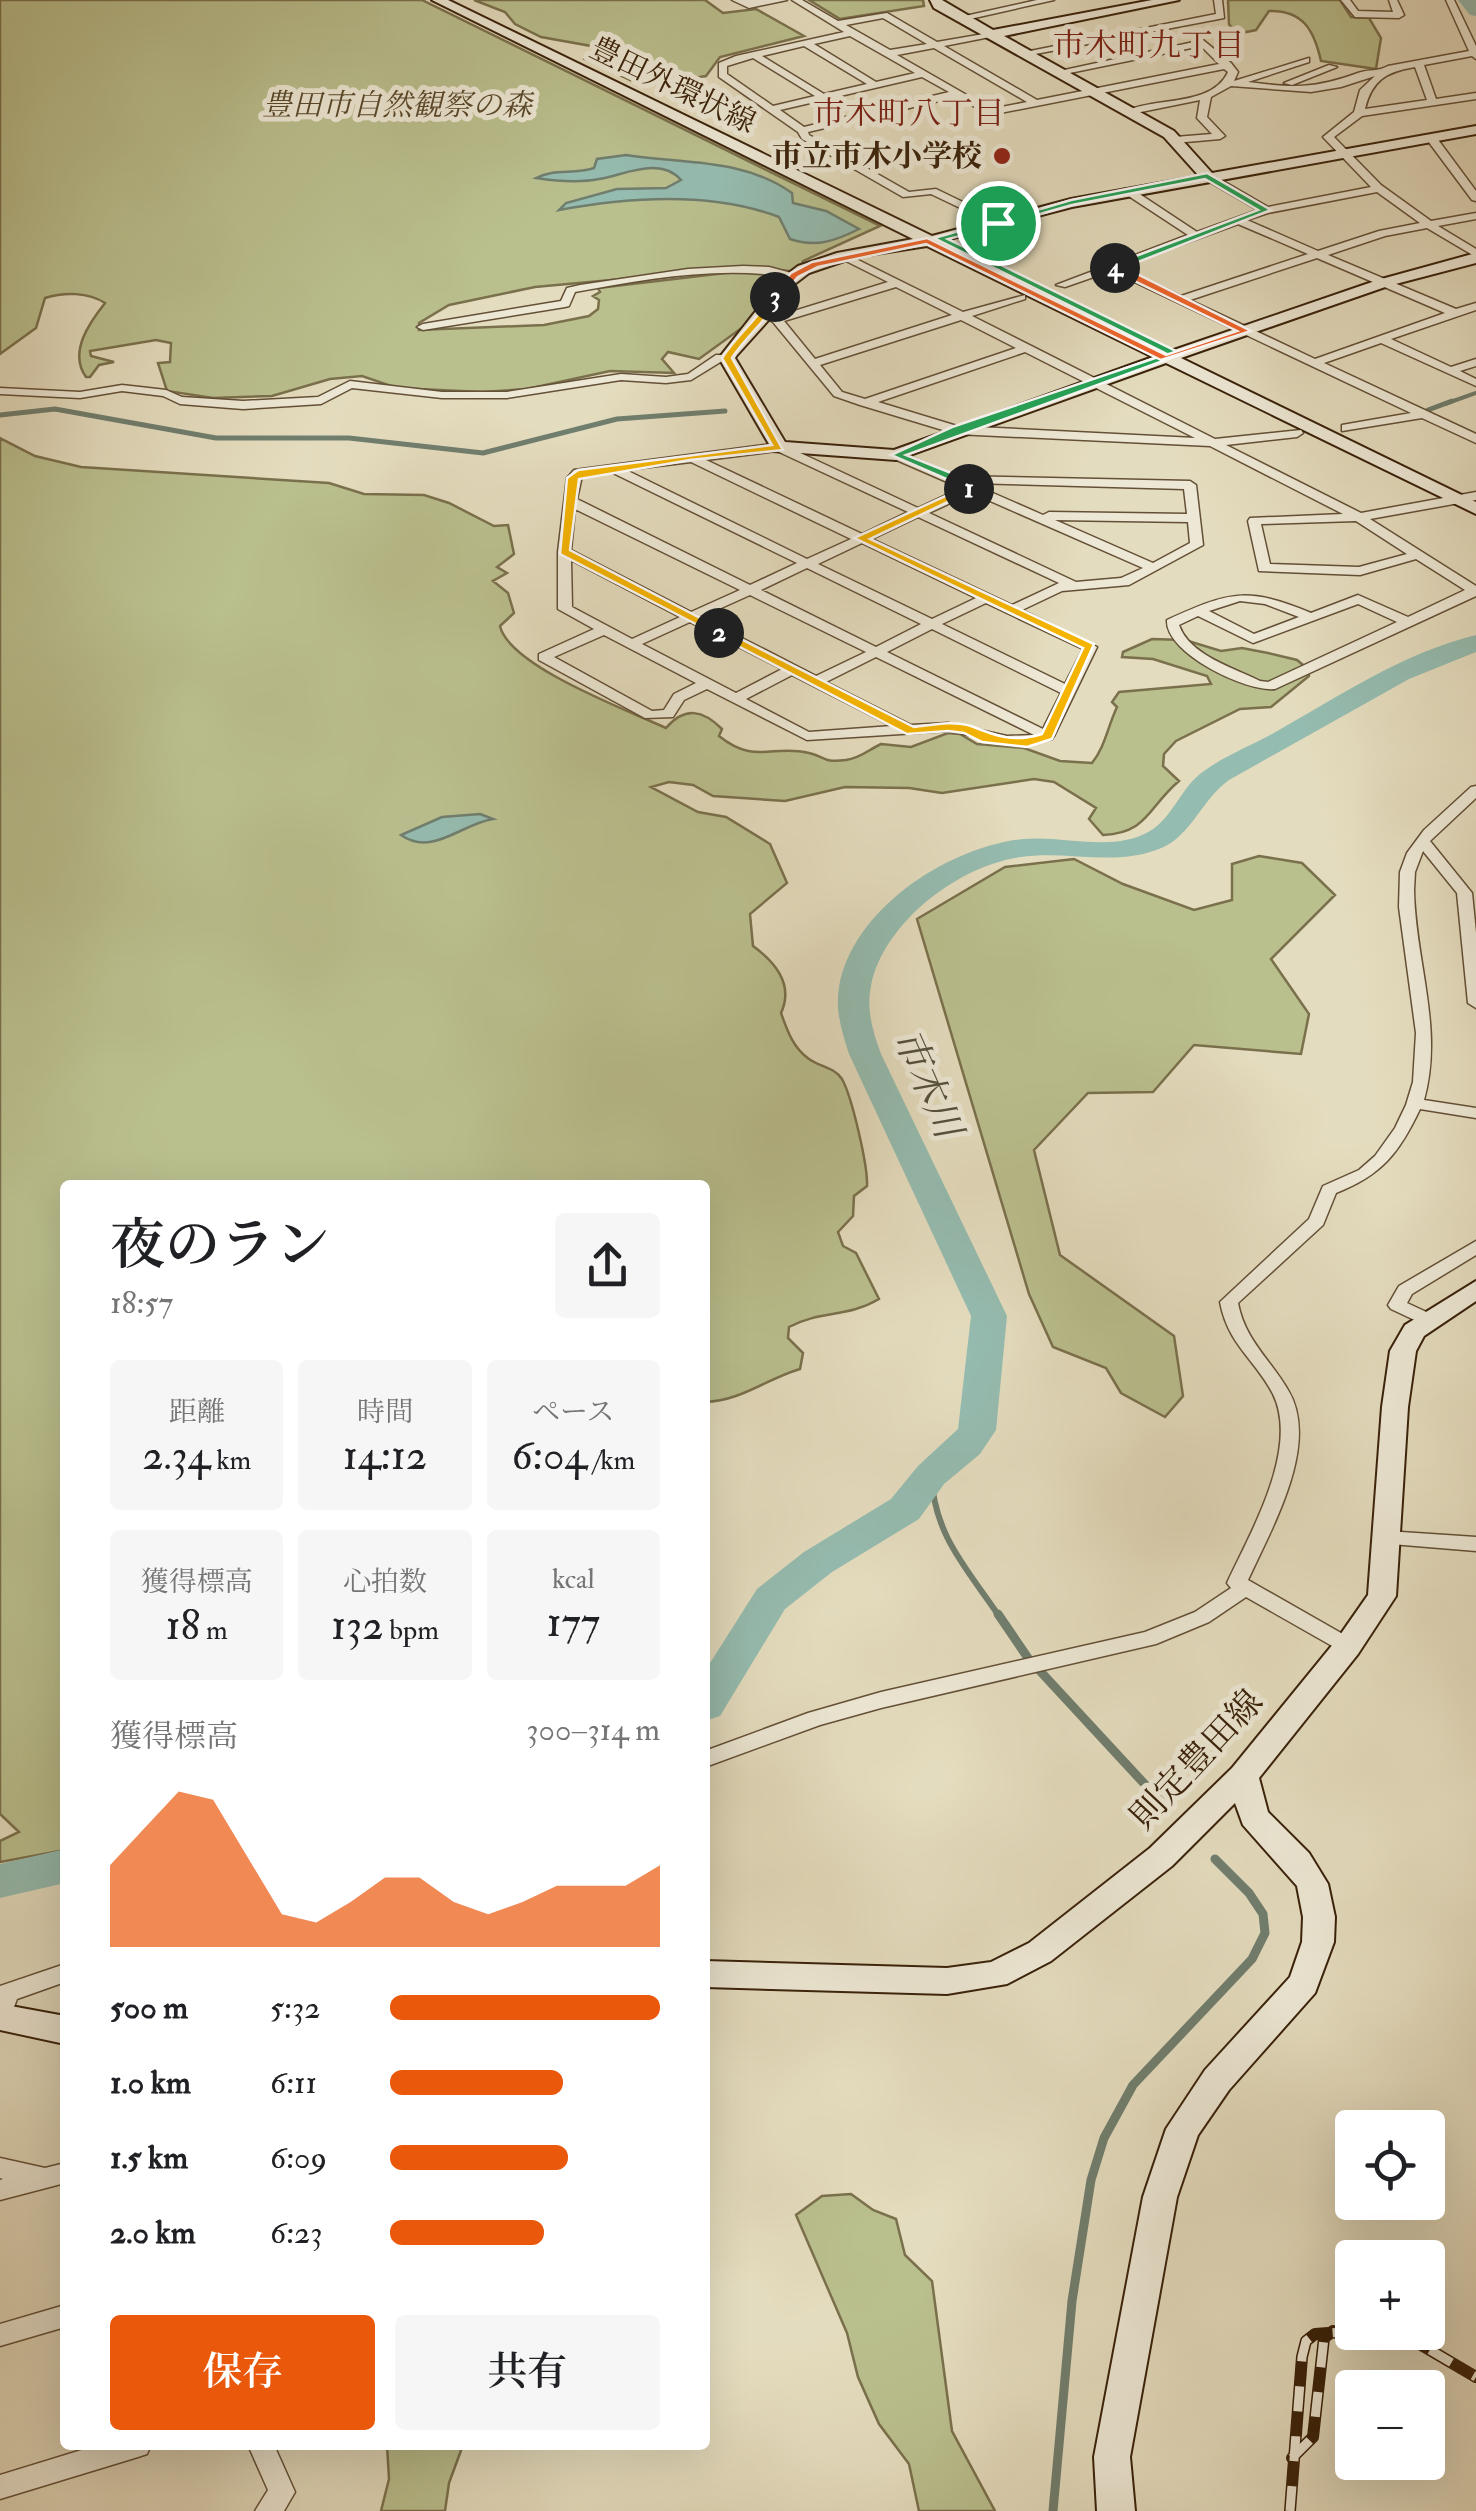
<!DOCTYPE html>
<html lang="ja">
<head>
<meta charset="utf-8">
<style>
	body { margin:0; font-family:"IM FELL Double Pica","Noto Serif JP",serif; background:#f6f6f6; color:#202124; height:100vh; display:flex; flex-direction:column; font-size:38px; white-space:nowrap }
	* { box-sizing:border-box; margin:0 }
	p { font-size:32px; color:#757577 }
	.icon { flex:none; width:55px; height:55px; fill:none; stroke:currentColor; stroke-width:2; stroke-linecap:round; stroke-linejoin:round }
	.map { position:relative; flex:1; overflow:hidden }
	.panel { position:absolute; left:60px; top:1180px; width:650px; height:1270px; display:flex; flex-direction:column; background:#fff; border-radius:10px; box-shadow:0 10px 40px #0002 }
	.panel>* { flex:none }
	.tools { position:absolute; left:1335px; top:2110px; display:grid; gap:20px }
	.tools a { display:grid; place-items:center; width:110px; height:110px; border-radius:10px; background:#fff; box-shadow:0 10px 40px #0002; font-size:50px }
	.pin { position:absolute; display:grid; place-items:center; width:85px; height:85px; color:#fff; margin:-42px; border:5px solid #fff; border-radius:50%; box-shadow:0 2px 10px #0007 }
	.km { position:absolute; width:50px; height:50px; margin:-25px; border-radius:50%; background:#222; color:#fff; font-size:28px; line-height:50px; text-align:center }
	.round { display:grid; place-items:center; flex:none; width:105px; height:105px; border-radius:10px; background:#f6f6f6 }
	.headline { display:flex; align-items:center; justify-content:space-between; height:170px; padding:0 50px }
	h1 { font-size:55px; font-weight:600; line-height:75px }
	.stats { display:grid; grid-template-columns:repeat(3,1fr); gap:15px; height:170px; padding:10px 50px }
	.stats div { display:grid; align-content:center; border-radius:10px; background:#f6f6f6; text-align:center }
	.stats b { font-size:42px; font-weight:600 }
	.stats small { font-size:28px; font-weight:400 }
	.stats p { font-size:28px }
	.chart { height:280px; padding:20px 50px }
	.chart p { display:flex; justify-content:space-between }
	.chart svg { width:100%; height:180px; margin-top:10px; fill:#ea580c; opacity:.7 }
	.action { display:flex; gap:20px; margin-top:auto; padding:20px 50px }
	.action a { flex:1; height:115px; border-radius:10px; background:#ea580c; color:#fff; font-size:40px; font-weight:600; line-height:115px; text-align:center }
	.action a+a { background:#f6f6f6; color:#202124 }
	ul { padding:0 50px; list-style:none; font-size:32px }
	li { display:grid; grid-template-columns:160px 120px 1fr; align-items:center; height:75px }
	li i { height:25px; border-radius:12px; background:#ea580c }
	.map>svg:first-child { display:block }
	.green { fill:#babf8e; stroke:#7a704c; stroke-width:2.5 }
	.water { fill:#95bcb0; stroke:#707e6e; stroke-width:2.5 }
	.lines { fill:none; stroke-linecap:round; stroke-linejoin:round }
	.stream-far3 { stroke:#707e6e; stroke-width:4 }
	.stream-far2 { stroke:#707e6e; stroke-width:5 }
	.stream-far1 { stroke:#707e6e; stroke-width:6 }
	.stream { stroke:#707e6e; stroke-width:9 }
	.river { fill:#95bcb0; fill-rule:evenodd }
	.street-casing { stroke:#645037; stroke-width:3 }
	.secondary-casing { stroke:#39210a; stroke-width:4 }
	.street { fill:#ede8d5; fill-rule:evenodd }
	.secondary { fill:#ede8d5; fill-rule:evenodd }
	.rail-casing { stroke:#39210a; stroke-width:12 }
	.rail { stroke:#ede8d5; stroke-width:9; stroke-dasharray:25; stroke-linecap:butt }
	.split-1 { fill:#22a559; stroke:#fff; stroke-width:2.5 }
	.split-2 { fill:#f5b400; stroke:#fff; stroke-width:2.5 }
	.split-3 { fill:#f5b400; stroke:#fff; stroke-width:2.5 }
	.split-4 { fill:#f0652b; stroke:#fff; stroke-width:2.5 }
	.split-5 { fill:#22a559; stroke:#fff; stroke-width:2.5 }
	.poi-dot { fill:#8f2418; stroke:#ede8d5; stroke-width:4 }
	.labels { text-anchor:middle; stroke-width:10; stroke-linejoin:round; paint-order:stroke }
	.far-street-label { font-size:30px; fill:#39210a; stroke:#ede8d5 }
	.far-park-label { font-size:30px; font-style:italic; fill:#59482b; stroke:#ede8d5 }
	.far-poi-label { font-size:30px; font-weight:bold; fill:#39210a; stroke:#ede8d5; text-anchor:end }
	.far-neighbourhood-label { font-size:32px; fill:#7a1f14; stroke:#ede8d5 }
	.street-label { font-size:35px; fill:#39210a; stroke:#ede8d5 }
	.water-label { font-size:38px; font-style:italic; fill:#55503c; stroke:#ede8d5 }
</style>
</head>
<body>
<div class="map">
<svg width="1476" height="2511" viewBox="0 0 1476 2511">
	<rect width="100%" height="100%" fill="#e4dcbe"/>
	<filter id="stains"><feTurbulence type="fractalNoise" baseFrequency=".002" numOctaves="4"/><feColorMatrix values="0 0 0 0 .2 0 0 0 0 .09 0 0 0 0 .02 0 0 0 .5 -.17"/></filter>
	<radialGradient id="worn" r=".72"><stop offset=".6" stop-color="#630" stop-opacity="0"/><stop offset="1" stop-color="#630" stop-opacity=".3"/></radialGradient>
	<path class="green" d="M0,0H422L880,226L803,261L802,266L791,271L742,268L535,287L449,305L419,323V330L544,325L589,316L598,309L599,300L593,296L600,292L598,288L734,272L787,275L773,286L761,314L699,359L668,352L662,359L674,373L610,371L527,389L482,392L397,388L362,376L330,379L272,396L213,398L167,391L158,363L170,362L171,343L156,340L90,351L91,356L114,362L99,365L90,377H86C68,352 90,322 105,303C88,292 64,292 45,298L36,328L0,354Z
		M474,0H705L723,13L756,9L804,36L720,57L706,76L643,86L585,59L595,52L591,46L541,37L515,24L505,12Z
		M809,0H923L924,6L840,19Z
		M1228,0H1340L1351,17L1369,18L1381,38L1376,69L1321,61C1314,30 1303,10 1269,11L1256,30L1236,34L1229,24Z
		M0,438L35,456L81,467L329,483L364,494L424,495L449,503L494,526L508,525L514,554L497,567L507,573L493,581L508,593L514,613L500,626C509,666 627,710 666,728C685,706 703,710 722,729L719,736C755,765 772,744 809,753C826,757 822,763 846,760C861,758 868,750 881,744L911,747L948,733L960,734L977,744L1024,748L1060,761L1092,763C1105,747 1108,726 1117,707L1112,702L1119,692L1211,684L1207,676L1153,659L1122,657L1123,652L1152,639L1185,640L1221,651L1242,648L1268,653L1297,660L1308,669L1309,676L1271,707L1240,709L1176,741L1164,754L1163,766L1179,781C1148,807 1148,833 1103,835L1089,819L1096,808L1054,782L1034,779L942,793L909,788L845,787L785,801L713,796L693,785L669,782L651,787L698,812L726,817L770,844L787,883L750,914L753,946C775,962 794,985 781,1013C787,1030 793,1048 809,1059C820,1067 834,1067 842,1079C852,1097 868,1166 867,1186L854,1196L853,1216L838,1232L843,1246L856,1253L879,1299C847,1318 821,1310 789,1327L788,1338L803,1353L800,1369C766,1379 741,1401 705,1402V1185H65V1850L0,1862V1841L19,1832L0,1814Z
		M1259,856L1302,863L1335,895L1271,959L1309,1014L1301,1054L1194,1045L1153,1092L1088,1093L1034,1150L1060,1255L1174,1336L1183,1396L1165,1417L1121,1393L1106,1368L1053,1347L1029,1294L917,919L1005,867L1074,859L1123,884L1194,910L1232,900V864Z
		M851,2194L873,2210L896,2219L905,2255L932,2281L952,2431L995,2511H919L909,2464L879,2424L858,2377L847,2333L796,2215L822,2196Z
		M387,2445H463L449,2483L445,2511H381L389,2479Z"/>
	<path class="water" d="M626,155C683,164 743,158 792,193L793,203L826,211L859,229C835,241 816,248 790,239L779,217C710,191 629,197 559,210L566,203L617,189L666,188L681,180C660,156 624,175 599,179C579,183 556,181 536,178C555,168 573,175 594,168L597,159Z
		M480,814L493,819C461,824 432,857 401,835L442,817Z"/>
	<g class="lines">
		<path class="stream-far3" d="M1445,404L1476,393"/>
		<path class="stream-far2" d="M1428,410L1452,401
			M0,415L55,409L216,438H349L483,453L617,419L725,411"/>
		<path class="stream-far1" d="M931,1475C935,1537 966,1567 999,1616"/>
		<path class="stream" d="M998,1614L1028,1658L1164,1805
			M1053,2511L1072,2301L1091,2180L1104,2138L1133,2085L1252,1959L1265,1933L1263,1914L1249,1893L1215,1859"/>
		<path class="river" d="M1458,0H1476V16L1470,15Z
			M1476,635V652L1409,679L1229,780C1201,800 1191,837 1159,849C1113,867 1067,850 1021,857C959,865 883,923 871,986C866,1010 873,1032 881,1054L1007,1316L996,1430L980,1454L944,1484L919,1519L832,1572L785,1609L720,1716L705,1721V1671L757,1589L804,1552L891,1499L918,1466L958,1429L971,1316L849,1054C842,1032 835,1011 839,987C853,908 949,847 1023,839C1064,835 1113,853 1150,831C1172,818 1180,790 1200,774C1222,757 1248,747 1272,734C1338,697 1402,653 1476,635Z
			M65,1849V1883L0,1898V1864Z"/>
		<defs>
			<path id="street" d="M732,0H787L749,8Z
				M792,0H802L838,21L887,13L937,42L995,32V36L944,46L1037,100L1219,64L1201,46L1060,75L1055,72L1203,40L1231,63L1238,72L1234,81L1309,58V62L1248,82C1293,88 1315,89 1358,73C1369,69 1378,72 1388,66L1469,51L1446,0H1454L1476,46V59L1472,56L1424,65L1436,99L1476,93V99L1362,116L1334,137L1381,185L1431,221L1476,213V219L1438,226L1476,249V257L1427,228L1385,236L1328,255L1456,309L1476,303V310L1391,339L1451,367L1476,359V366L1460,371L1476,379V386L1381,343L1324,363L1476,434V443L1422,418L1342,431V425L1411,413L1111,271L1065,287L1056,285L1188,235L1124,193V189H1132L1197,232L1258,210L1203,178V174H1211L1268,207L1371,187L1323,137L1354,112L1360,90L1375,76L1341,87L1311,92L1231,86L1211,97L1207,117L1225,136L1220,139L1175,143L1170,140L1175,137L1212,134L1197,118L1200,100L1131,114L1126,111C1155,97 1212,107 1228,72L1224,69L990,115L956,97L808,132L809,135L909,192L936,189L1002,221L1003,223L998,226L931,194L903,197L802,139L798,132L719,77V63L736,56L844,32ZM883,18L927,44L890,50L846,25ZM850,36L915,73L876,82L814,44ZM804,46L867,84L824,94L762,56ZM934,48L1027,102L991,109L897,55ZM753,58L815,96L773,106L727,74V66ZM1415,67L1427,100L1365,109C1372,80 1386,72 1415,67ZM922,77L949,92L804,127L780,110ZM1377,192L1420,223L1379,231L1318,251L1247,220L1268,213ZM1238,224L1308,254L1181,296L1120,267ZM1317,258L1445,313L1315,359L1190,300Z
				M1037,0H1054L961,21L956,18Z
				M1214,0H1222L1224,18L1025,56L1020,53L1216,14Z
				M1341,0H1350L1358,11L1393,12L1389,0H1397L1404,15L1399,18L1355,17Z
				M1329,65L1337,67L1292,85L1284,83Z
				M1428,137H1436L1476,191V201L1472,200L1428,141Z
				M846,254L963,312L1025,295V299L972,316L1215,439L1301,430L1303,433L1297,437L1226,445L1361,513L1476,492V500L1370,519L1476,586V596L1275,689C1246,692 1165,653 1167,620C1229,592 1246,586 1311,613L1358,595L1408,617L1465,590L1416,559L1360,575L1259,571L1248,521L1250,518L1343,514L1210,446L956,434L860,405L834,396L773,322L760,315L766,312L778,316L888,282L842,259L841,257ZM896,287L952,315L815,359L784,321ZM961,320L1016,348L865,399L842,392L820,365ZM1025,352L1195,438L957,426L878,402ZM1356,521L1407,554L1359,567L1270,564L1261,524ZM1240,601L1265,604L1299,617L1254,634L1209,611ZM1358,604L1397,622L1268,682L1260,681C1234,668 1189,655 1179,625L1198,616L1253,643Z
				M743,266L769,267L799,275L794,278C722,265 647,279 575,292L569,306L565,307L423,330L417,327L423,324L561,301L567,288L580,285L688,269Z
				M716,355H727L733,358L722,361L691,380L666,383L621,380L507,398H442L352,388L321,404L243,409L180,404L163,396L122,391L80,398L0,394V388L80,392L122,385L166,390L182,397L243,401L318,397L350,381L442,392H507L621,374L666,377L688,374Z
				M779,443L918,508L961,488L892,458V452H900L954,476L1190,481L1196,485L1203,545L1129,585L1062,591L1022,610L1097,647L1054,736L1052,739L1019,745L948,731L807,740L707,689L684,700L673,717L645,718L539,660V654L594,629L558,609V552L567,478L574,470ZM777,451L908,512L862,534L706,460ZM691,462L851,539L807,559L626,470ZM611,472L797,563L750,585L577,499L582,476ZM970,483L1184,489L1187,514L1049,512L1043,515ZM972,493L1143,568L1121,578L1076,582L929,513ZM575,509L740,590L691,612L571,550ZM918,517L1059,583L1012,605L872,539ZM1055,520L1188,522L1190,543L1153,563ZM862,543L976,598L932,619L818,564ZM571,560L680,617L632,639L572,607ZM807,568L921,624L876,647L761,590ZM750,595L866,652L816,676L701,617ZM986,603L1083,649L1065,684L942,624ZM690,622L782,669L736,693L642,644ZM932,629L1061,693L1043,729L887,652ZM604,635L696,683L674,694L664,710L652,711L554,657ZM876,657L1034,735L1007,736L948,723L911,725L826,682ZM792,675L892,726L809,732L746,699Z
				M1476,786V798L1430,841L1472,893L1476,933V1008L1468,1003L1457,893L1423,851L1415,872L1414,890C1415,961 1444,1028 1424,1100L1476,1108V1118L1420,1109C1399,1153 1382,1175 1336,1193L1323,1225L1238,1303C1245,1340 1270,1359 1288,1390C1321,1444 1271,1529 1248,1580L1355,1641L1358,1646L1355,1651H1341L1246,1597L1209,1622L1156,1644L881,1708L820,1725L705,1767V1751L808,1713L881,1692L1145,1632L1195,1612L1231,1588L1227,1583C1250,1533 1300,1449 1273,1394C1255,1359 1228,1345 1220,1302L1309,1219L1323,1186L1359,1170L1375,1156L1395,1128L1406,1105L1413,1082L1416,1033L1399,907L1400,872L1407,853L1424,830L1471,787Z
				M1476,1241V1255L1412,1294L1407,1303L1435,1316L1438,1320L1435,1324H1423L1391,1309L1388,1305L1399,1286Z
				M1386,1531L1476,1537V1551L1379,1543L1376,1538L1379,1533Z
				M65,1964V1982L17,1999L8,2023L0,2025V1986Z
				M0,2158L45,2168L65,2163V2183L0,2200V2180L3,2179L0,2178Z
				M65,2305V2327L0,2346V2324Z
				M98,2445H151L147,2454L138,2457L0,2499V2475Z
				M248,2445H274L295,2492L284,2511H255L268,2490Z"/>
			<path id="secondary" d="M432,0H448L932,236L1071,199L1199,176L1164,137L934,8L930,0H942L993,30L1152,0H1179L1004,36L1174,131L1212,173L1476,126V134L1072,207L942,241L1168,352L1378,280L1476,253V263L1388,286L1181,358L1476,502V514L1166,363L896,460L773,451L719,358L781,279L798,266L837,253L913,239ZM927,246L1153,357L894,450L785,442L735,358L737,355L772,316L792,286L809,273L856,257Z
				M1476,1281V1301L1424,1336L1416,1351L1408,1407L1396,1596L1358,1654L1259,1778L1268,1812L1309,1853L1328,1884L1335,1917L1334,1942L1315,1993L1229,2090L1198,2135L1177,2197L1130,2457L1135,2511H1097L1094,2457L1143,2197L1166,2129L1205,2070L1290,1977L1302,1942L1303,1917L1297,1886L1243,1825L1235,1803L1172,1866L1051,1961L1007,1984L947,1994L705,1987V1961L947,1968L991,1962L1029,1943L1150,1848L1232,1768L1338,1638L1368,1595L1382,1407L1390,1351L1405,1325Z
				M0,2004L65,2016V2044L0,2030Z"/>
		</defs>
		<use href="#street" class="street-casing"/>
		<use href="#secondary" class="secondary-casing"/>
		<use href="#street" class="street"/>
		<use href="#secondary" class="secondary"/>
		<defs>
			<path id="rail" d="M1292,2458L1313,2437L1324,2338L1333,2331
				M1290,2511L1302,2357L1306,2341L1315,2334L1342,2332L1418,2343L1476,2377"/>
		</defs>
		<use href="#rail" class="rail-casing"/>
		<use href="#rail" class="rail"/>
	</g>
	<path class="split-1" d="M998,220L1001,225L948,239L1182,354L906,455L979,484V489L969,493L965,487L891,455L952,427L1167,354L934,238Z"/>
	<path class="split-2" d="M965,487L975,489L870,539L1094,644L1052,739L1027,747L982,742L964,733L948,731L907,734L713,633L723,630L914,727C932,725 953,720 971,726C996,736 1014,743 1042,734L1083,648L854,538Z"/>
	<path class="split-3" d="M772,295L780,297C767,321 747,335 732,358L783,450L690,460L579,479L570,550L723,630L719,636L560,554L567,478L578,470L772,445L722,358C737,335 758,319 772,295Z"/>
	<path class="split-4" d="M927,238L1166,355L1237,331L1112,270V265H1119L1251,331L1161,360L926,244L818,267L798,277L779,299L770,297L791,273L812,262Z"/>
	<path class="split-5" d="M1207,173L1271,210L1115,271L1112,265L1258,210L1205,179L1072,205L998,226L993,223L1071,200Z"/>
	<circle class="poi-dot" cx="1002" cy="156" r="10"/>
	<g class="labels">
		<g class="far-street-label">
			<text transform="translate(673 85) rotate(26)" y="10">豊田外環状線</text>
		</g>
		<g class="far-park-label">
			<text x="397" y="115">豊田市自然観察の森</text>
		</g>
		<g class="far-poi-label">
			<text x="982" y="166">市立市木小学校</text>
		</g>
		<g class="far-neighbourhood-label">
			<text x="1149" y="56">市木町九丁目</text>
			<text x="909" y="124">市木町八丁目</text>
		</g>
		<g class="street-label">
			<text transform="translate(1196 1759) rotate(-47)" y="12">則定豊田線</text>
		</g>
		<g class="water-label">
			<text transform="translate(928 1083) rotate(66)" y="13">市木川</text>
		</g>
	</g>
	<rect width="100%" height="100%" filter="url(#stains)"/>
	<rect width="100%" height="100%" fill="url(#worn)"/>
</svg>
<div class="tools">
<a><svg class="icon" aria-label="locate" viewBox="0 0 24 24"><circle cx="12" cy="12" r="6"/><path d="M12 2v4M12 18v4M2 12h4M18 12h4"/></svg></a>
<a>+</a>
<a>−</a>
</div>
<div class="pin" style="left:998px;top:223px;background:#1e9e55"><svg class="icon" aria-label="arrive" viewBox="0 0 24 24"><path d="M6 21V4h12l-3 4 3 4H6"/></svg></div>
<b class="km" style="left:969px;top:489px">1</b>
<b class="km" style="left:719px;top:633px">2</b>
<b class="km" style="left:775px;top:297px">3</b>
<b class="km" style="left:1115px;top:268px">4</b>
<section class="panel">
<div class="headline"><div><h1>夜のラン</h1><p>18:57</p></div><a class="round"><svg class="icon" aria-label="share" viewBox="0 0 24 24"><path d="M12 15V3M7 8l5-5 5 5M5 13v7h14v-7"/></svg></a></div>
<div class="stats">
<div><p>距離</p><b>2.34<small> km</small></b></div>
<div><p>時間</p><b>14:12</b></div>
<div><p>ペース</p><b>6:04<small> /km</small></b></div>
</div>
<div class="stats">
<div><p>獲得標高</p><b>18<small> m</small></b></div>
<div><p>心拍数</p><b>132<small> bpm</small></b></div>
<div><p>kcal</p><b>177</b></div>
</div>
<div class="chart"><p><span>獲得標高</span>300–314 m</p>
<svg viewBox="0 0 160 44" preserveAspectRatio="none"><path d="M0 44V24L10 15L20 6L30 8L40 22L50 36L60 38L70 33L80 27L90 27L100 33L110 36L120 33L130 29L140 29L150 29L160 24V44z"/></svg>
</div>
<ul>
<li><b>500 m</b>5:32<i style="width:100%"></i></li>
<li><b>1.0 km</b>6:11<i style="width:64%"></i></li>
<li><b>1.5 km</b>6:09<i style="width:66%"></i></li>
<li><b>2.0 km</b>6:23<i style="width:57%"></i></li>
</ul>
<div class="action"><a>保存</a><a>共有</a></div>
</section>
</div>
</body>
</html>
